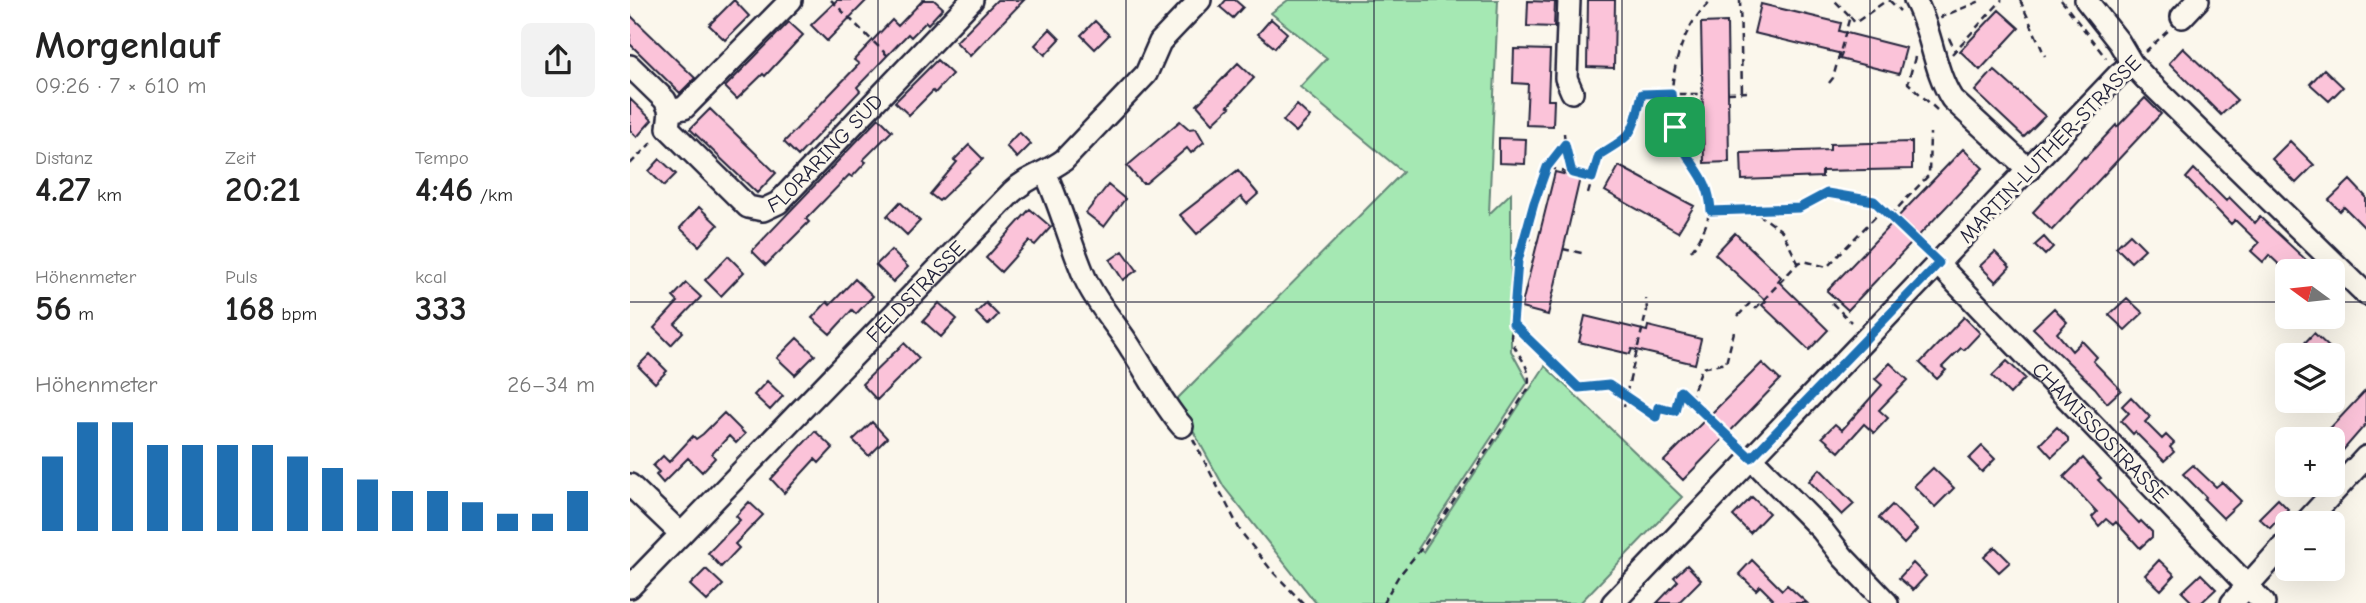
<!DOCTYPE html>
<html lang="de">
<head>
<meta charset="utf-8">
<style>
	body { margin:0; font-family:"Comic Neue",sans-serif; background:#f2f2f2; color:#222; height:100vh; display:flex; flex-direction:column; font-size:26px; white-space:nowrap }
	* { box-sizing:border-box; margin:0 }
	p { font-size:23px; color:#767676 }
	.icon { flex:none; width:38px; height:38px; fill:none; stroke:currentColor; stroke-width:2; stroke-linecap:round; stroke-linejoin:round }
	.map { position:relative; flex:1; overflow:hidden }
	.drawer { display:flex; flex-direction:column; background:#fff; width:630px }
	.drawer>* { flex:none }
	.needle { width:46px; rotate:285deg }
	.buttons { position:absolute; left:1645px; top:259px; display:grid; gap:14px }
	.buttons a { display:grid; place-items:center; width:70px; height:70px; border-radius:10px; background:#fff; box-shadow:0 7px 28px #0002; font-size:35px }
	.pin { position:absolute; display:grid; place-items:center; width:60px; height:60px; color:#fff; margin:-30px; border-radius:14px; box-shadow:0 4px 10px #0006 }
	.round { display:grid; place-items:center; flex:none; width:74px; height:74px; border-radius:10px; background:#f2f2f2 }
	.summary { display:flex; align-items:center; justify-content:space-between; height:119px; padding:0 35px }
	h1 { font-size:38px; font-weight:600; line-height:52px }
	.figures { display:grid; grid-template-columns:repeat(3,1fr); gap:10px; height:119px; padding:7px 35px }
	.figures div { display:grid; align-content:center }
	.figures b { font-size:35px; font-weight:600 }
	.figures small { font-size:19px; font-weight:400 }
	.figures p { font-size:19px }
	.chart { height:196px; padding:14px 35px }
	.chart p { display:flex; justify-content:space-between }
	.chart svg { width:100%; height:126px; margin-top:7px; stroke:#1f6fb2; stroke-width:6 }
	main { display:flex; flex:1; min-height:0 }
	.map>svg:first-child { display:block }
	.green { fill:#a5e8b3; stroke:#648577; stroke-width:2 }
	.building { fill:#fbc3d9; stroke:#22223b; stroke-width:2 }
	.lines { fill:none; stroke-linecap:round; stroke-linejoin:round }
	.minor-casing { stroke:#22223b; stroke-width:26 }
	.path { stroke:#22223b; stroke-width:2.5; stroke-dasharray:7 5; stroke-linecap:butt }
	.minor { stroke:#fbf7ec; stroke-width:21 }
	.route-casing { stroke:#fff; stroke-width:14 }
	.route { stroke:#1f6fb2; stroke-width:9 }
	.grid { fill:none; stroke:#22223b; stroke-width:2; stroke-opacity:0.55 }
	.labels { text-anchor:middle; stroke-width:6; stroke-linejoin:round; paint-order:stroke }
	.street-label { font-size:21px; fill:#22223b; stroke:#fbf7ec }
</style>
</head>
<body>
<main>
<section class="drawer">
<div class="summary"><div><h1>Morgenlauf</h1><p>09:26 · 7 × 610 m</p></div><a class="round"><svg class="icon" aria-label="share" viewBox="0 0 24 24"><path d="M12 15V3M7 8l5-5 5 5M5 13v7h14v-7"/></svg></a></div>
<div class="figures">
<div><p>Distanz</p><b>4.27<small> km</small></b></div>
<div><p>Zeit</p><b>20:21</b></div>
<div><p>Tempo</p><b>4:46<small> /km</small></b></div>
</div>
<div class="figures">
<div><p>Höhenmeter</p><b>56<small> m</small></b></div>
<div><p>Puls</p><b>168<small> bpm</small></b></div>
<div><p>kcal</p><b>333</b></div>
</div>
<div class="chart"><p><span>Höhenmeter</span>26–34 m</p>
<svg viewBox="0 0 160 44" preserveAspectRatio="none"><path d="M5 44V18M15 44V6M25 44V6M35 44V14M45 44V14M55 44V14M65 44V14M75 44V18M85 44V22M95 44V26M105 44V30M115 44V30M125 44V34M135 44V38M145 44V38M155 44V30"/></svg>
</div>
</section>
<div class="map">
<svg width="1736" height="603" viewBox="0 0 1736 603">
	<rect width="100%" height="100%" fill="#fbf7ec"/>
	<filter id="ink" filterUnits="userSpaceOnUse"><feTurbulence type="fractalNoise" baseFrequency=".0143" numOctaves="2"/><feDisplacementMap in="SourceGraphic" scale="14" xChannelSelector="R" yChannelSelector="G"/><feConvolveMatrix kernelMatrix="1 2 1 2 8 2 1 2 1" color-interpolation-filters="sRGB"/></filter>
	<g filter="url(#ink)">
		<path class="green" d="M658,0H868L859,214L881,193V351L898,382L788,549L793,552L915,366L1052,497L950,603H686L594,487L546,400L773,172L670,87L697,58L641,13Z"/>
		<path class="building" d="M104,0L119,16L95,40L79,25Z
			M207,0H237L197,41L181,25Z
			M293,0H304L313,8L298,24L296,22L281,37L278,34L227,87L230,91L168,156L154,142L229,64L224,60L262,20L268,26Z
			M367,0H394L340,56L326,42Z
			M596,0H605L613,7L603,18L590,7Z
			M958,0H985L984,68L957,67Z
			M898,1L925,2L924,27L897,26Z
			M1131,4L1211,23L1209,31L1276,48L1269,74L1210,59L1212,54L1124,33Z
			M1369,10L1389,28L1350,70L1330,51Z
			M0,15L65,78L50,93L0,44Z
			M641,19L657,33L645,48L628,34Z
			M465,21L479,35L465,49L451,35Z
			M159,22L173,35L135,76L133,74L107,99L95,87Z
			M1097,22L1099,162L1074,163L1071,23Z
			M420,29L430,39L415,55L405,45Z
			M1553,48L1607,100L1591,115L1539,63Z
			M884,49L920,50L918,100H924L923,126L896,125L898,84L883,83Z
			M307,60L322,74L305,93L303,91L279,115L265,102Z
			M608,63L624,78L598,106L600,107L583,123L567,105Z
			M1694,69L1713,87L1699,101L1680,84Z
			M1364,70L1415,116L1394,137L1345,91Z
			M1515,98L1531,114L1422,230L1403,212L1454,157L1455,158L1486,125L1487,127Z
			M0,99L22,120L7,137L0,130Z
			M667,105L680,117L666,132L653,121Z
			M80,109L146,173L127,193L60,129Z
			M249,118L262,131L233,160L236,162L222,177L219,175L176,219L179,222L136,265L122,251Z
			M550,121L559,129L566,128L574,142L561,153L557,148L516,183H512L497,166Z
			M389,132L401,144L387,158L376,146Z
			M869,138L896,139L895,164L869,163Z
			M1660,141L1684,165L1666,183L1642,159Z
			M1282,142V169L1192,171V177L1112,180L1111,153L1200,150V144Z
			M339,145L353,159L309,201L300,194L327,162L324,160Z
			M1333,149L1353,168L1218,310L1197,291Z
			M30,159L46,174L34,186L19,171Z
			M989,166L1064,206L1048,232L975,191Z
			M1564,169L1596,201L1599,197L1625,223L1630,217L1676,260L1666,271H1656L1639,255L1633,262L1621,251L1629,243L1605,220L1601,224L1556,178Z
			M608,170L628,194L617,204L611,197L567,234L550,215Z
			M925,172L950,178L918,315L891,308Z
			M1720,180L1736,197V229L1714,207L1710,211L1699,200Z
			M478,185L495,199L474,227L456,213Z
			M270,202L290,221L277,235L257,216Z
			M69,207L88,225L69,246L50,228Z
			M400,209L421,227L405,245L399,241L371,272L356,258Z
			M1105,233L1151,277L1148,281L1198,330L1179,350L1132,305L1136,301L1085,254Z
			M1500,234L1515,249L1501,262L1486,247Z
			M1414,237L1423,247L1415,255L1405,245Z
			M261,250L278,267L263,282L246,265Z
			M493,251L507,270L493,280L480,260Z
			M1365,252L1380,267L1366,282L1350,266Z
			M98,256L114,272L91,296L75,280Z
			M225,279L243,296L226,314L222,310L200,334L182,318L197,302L200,305Z
			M56,283L71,297L45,324L53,332L41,345L24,328L48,302L43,297Z
			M1497,298L1513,313L1495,330L1479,315Z
			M309,303L327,319L311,337L293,321Z
			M356,303L368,315L358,325L346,313Z
			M1424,308L1437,322L1427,333L1442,351L1452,341L1467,357L1463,361L1491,390L1477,403L1465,388L1403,328Z
			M955,316L1017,331L1018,326L1071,339L1065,364L1002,349L1000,354L949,342Z
			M1334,317L1350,333L1334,350L1331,348L1312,367L1316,370L1307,379L1290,363Z
			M1684,333L1700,348L1694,355H1673L1668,350Z
			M167,338L185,355L165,375L147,358Z
			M274,343L289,358L247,400L232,384Z
			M20,354L37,371L25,383L8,366Z
			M1377,361L1395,378L1380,394L1362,376Z
			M1132,363L1150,380L1053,480L1034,461Z
			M1260,363L1278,380L1249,410L1258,418L1244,433L1234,424L1209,452L1192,437L1205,424L1212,430L1252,385L1245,379Z
			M137,381L153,396L140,410L124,395Z
			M1736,390V424L1709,455L1703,449V439H1690Z
			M1501,397L1520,417L1515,422L1532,439L1536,435L1544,443L1540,447L1544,452L1534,461L1505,432L1503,434L1491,421L1499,413L1492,406Z
			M94,413L115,434L106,443L99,436L82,454L85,458L72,472L58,458L33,483L26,475L29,472L23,466L33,456L39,462L63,436L66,439L73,434Z
			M242,422L257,438L239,456L223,440Z
			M1427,427L1438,438V442L1422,457L1410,444Z
			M185,431L203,448L189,463L185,459L154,493L141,479Z
			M1352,446L1365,459L1352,472L1339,459Z
			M1453,458L1471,478L1468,480L1509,523L1511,521L1522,532V537L1510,548L1486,522L1483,525L1476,519L1469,526L1462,517L1467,512L1434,477Z
			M1563,465L1586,487L1592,482L1611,501L1593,518L1574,499L1576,497L1553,474Z
			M1303,468L1324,488L1305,507L1284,486Z
			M1190,469L1224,504L1212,515L1179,481Z
			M1122,497L1139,513L1120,533L1103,516Z
			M1648,499L1658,509L1640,528L1629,518Z
			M119,502L133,515L105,544L109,548L91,567L78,553L110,520L106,516Z
			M1262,505L1287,530L1274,544L1249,518Z
			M1365,547L1380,562L1369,572L1354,557Z
			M1122,560L1152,590L1157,585L1177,603H1139L1143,599L1130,586L1126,590L1109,574Z
			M1529,560L1545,575L1531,590L1515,575Z
			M1283,563L1296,576L1283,590L1269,578Z
			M1057,565L1071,580L1048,603H1027L1048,581L1044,577Z
			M76,569L93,585L77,601L60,585Z
			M1571,574L1586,589L1571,603H1563L1552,592Z"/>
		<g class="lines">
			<defs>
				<g id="minor">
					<path id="s1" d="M161,0L54,108L40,111L38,128L118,207L133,210L148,203L342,0"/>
					<path d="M939,0L936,78L942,92"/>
					<path d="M1285,0C1302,31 1303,69 1322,99L1399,170"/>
					<path d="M1456,0L1489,42L1502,64L1517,80L1736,294"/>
					<path d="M1552,17L1568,0"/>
					<path d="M0,66L35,100L40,111"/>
					<path d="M415,172C431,207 440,243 455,278C467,305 487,325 502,350C519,376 532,403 552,426"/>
					<path id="s2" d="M1308,264L1634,603"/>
					<path d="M1121,458L1192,530L1213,557L1257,603"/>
					<path d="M0,485L51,534"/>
					<path d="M1675,523L1736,457"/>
					<path id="s3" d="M0,587L382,192C400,175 415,174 434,160L516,74L530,42L570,0"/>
					<path d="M983,603L1489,74L1502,64"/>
					<path d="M1602,603L1657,542"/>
				</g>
			</defs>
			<use href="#minor" class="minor-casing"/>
			<path class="path" d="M201,0L261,59
				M1110,0L1112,93
				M1259,0L1270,11
				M1390,0L1415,56
				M1431,0L1476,58
				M1220,16L1225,23L1257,0
				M1312,19L1311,17L1353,0
				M1319,38L1325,51
				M1515,52L1541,28
				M1322,54L1372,0
				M1285,57L1278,83L1307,110
				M1199,83L1203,78L1220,16L1204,0
				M1098,93L1119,92
				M934,133L935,144L942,173
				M0,164L25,139
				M917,166L935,144
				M958,194L969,155C1005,133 1002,135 1012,94H1072
				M1123,210L1169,208L1197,193L1244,201L1295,250
				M1081,211L1123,210L1152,231L1168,263
				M1260,216L1299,175L1300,133
				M895,237L907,242
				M933,249L952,253
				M1061,251C1080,226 1087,200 1070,172C1063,161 1054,151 1049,140C1032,97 1046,30 1082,0
				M1202,303L1221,322
				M1125,309L1168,263L1174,261L1197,267L1252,210
				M1108,316L1120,303
				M883,324L949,389L979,385L996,395L1017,310L1016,299
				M1050,391L1108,446
				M1060,400L1072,368L1096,363L1104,332
				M994,407L996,395L1026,417L1028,407L1045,411L1050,391
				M563,439L611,532L642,571L673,603
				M753,603L768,577L795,544L898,389C903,363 885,357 881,336C885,311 883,285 888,260C895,229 906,197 917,167L962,179"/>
			<use href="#minor" class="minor"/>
		</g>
	</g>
	<g class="lines" filter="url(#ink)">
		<defs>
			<path id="route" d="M1041,93C1043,109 1043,127 1050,142C1063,170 1079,176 1081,211L1169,208L1197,193L1244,201L1309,263L1121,458L1050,391L1045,411L1028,407L1026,417L979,385L949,388L883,324L888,261L904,203L917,167L935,144L942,173L962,178L969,155C1005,133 1002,135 1012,94Z"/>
		</defs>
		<use href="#route" class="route-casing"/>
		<use href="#route" class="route"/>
	</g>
	<path class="grid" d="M248,0V603M496,0V603M744,0V603M992,0V603M1240,0V603M1488,0V603M0,302H1657M1703,302H1736"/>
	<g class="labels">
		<g class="street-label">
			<text dy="7" stroke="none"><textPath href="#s1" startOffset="396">FLORARING SÜD</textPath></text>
			<text transform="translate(1420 149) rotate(-46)" y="7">MARTIN-LUTHER-STRASSE</text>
			<text dy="7" stroke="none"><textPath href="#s3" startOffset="411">FELDSTRASSE</textPath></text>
			<text dy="7" stroke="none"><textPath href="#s2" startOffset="234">CHAMISSOSTRASSE</textPath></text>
		</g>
	</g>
</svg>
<div class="buttons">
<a><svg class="needle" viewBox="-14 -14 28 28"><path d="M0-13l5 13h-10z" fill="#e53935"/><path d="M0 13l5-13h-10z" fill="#767676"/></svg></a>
<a><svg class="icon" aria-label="layers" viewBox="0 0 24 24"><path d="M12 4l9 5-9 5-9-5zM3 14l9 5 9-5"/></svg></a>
<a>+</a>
<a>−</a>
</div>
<div class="pin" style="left:1045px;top:127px;background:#1e9e55"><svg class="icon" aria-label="arrive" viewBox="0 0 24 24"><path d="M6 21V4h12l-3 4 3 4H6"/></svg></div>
</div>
</main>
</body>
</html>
